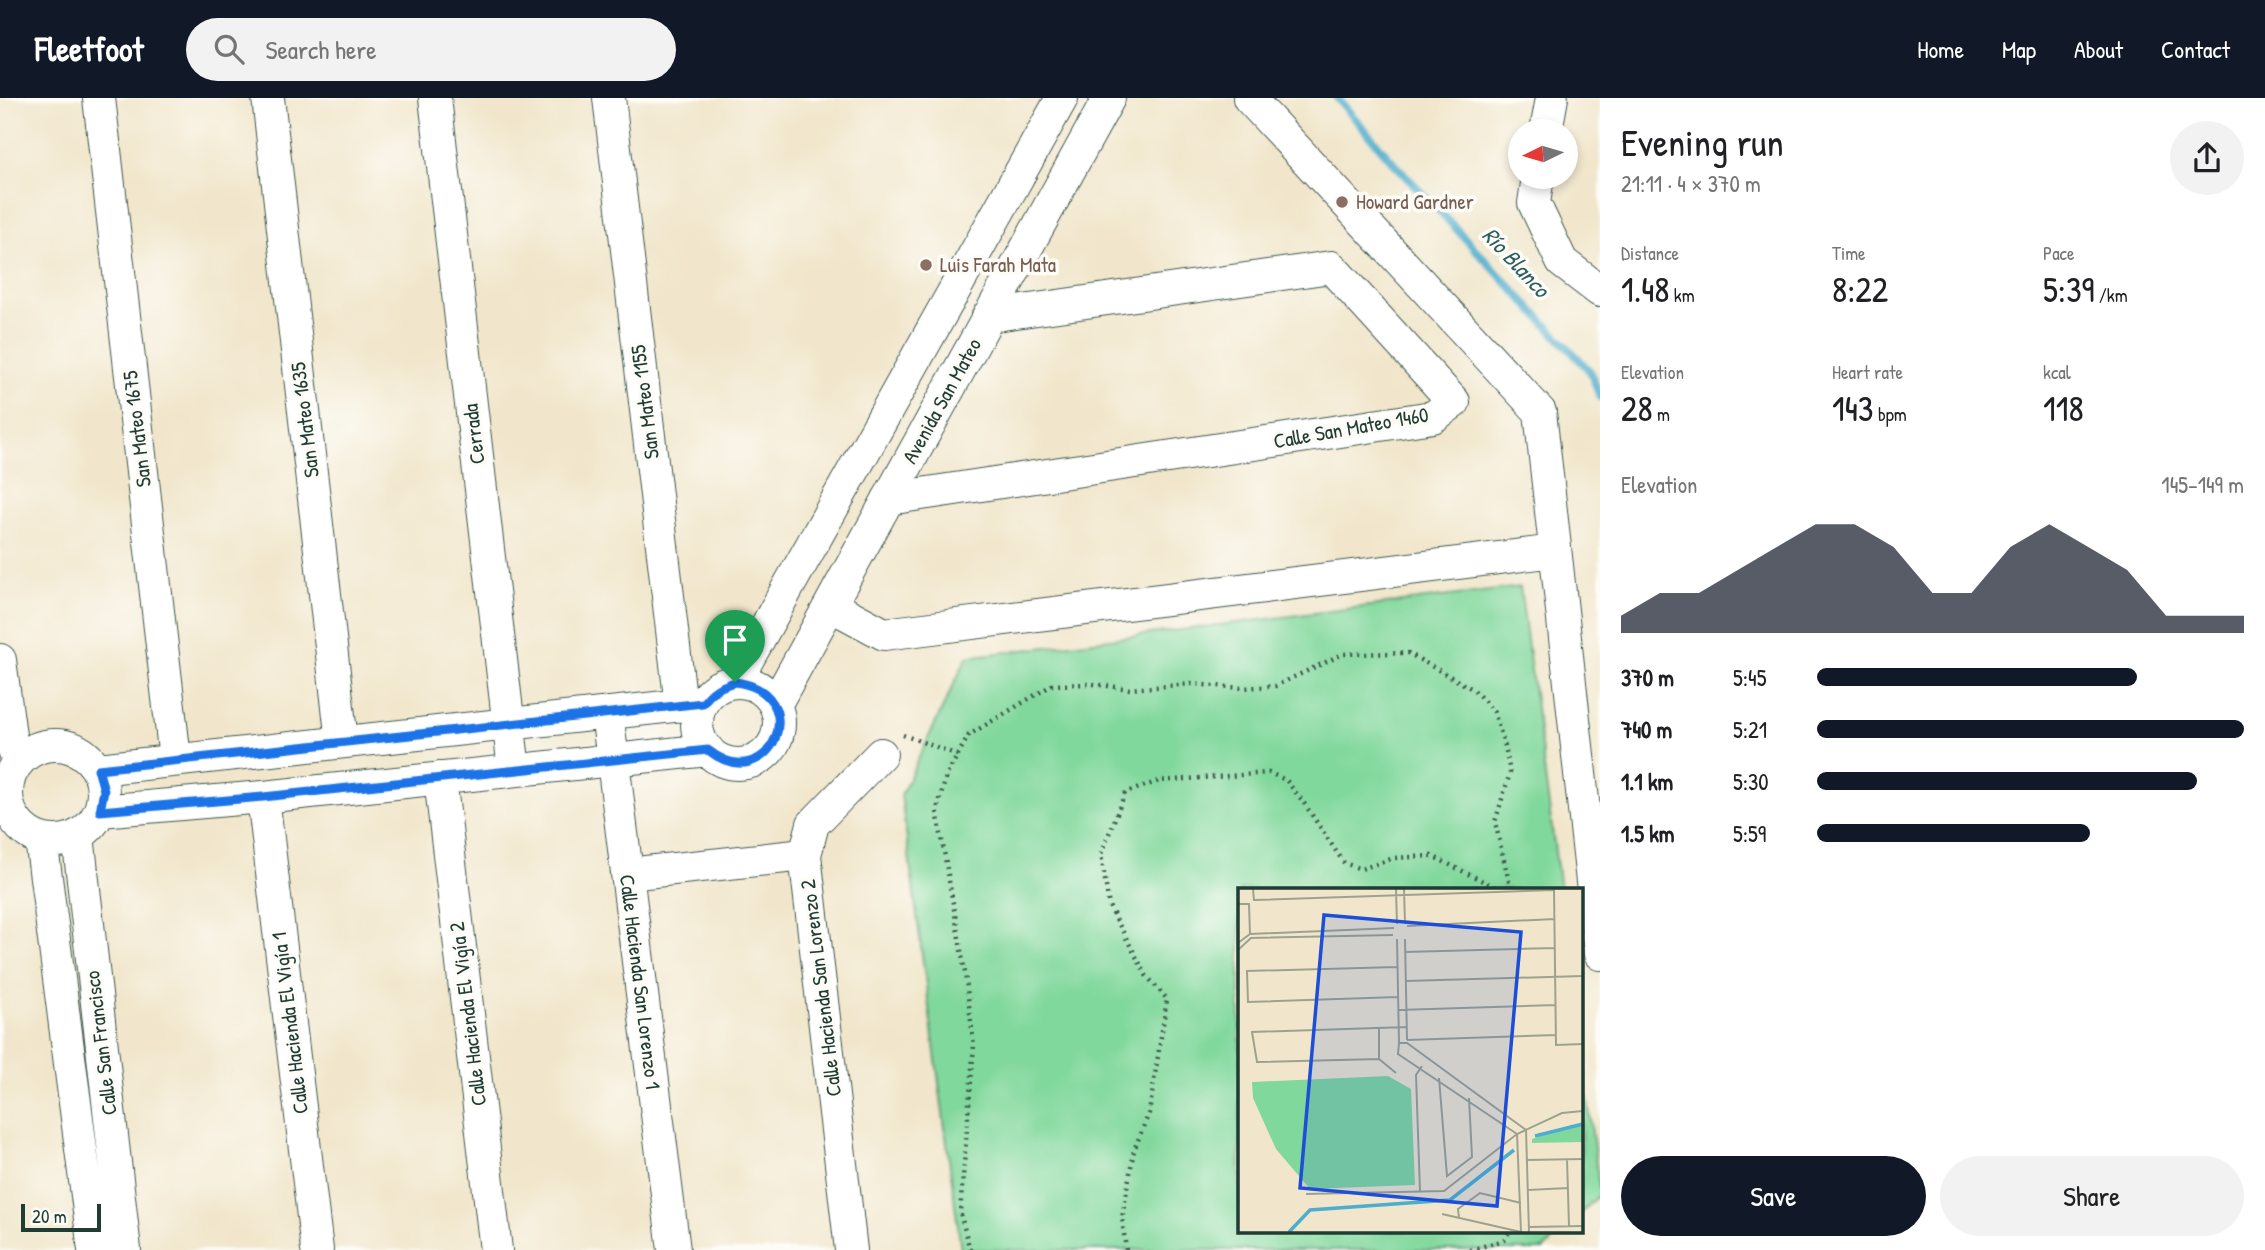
<!DOCTYPE html>
<html lang="en">
<head>
<meta charset="utf-8">
<style>
	body { margin:0; font-family:"Patrick Hand",sans-serif; background:#f2f2f2; color:#202124; height:100vh; display:flex; flex-direction:column; font-size:26px; white-space:nowrap }
	* { box-sizing:border-box; margin:0 }
	p { font-size:23px; color:#757577 }
	.icon { flex:none; width:38px; height:38px; fill:none; stroke:currentColor; stroke-width:2; stroke-linecap:round; stroke-linejoin:round }
	.map { position:relative; flex:1; overflow:hidden }
	.side { display:flex; flex-direction:column; background:#fff; width:665px }
	.side>* { flex:none }
	.needle { width:46px; rotate:265deg }
	.controls { position:absolute; left:1508px; top:21px; display:grid; gap:14px }
	.controls a { display:grid; place-items:center; width:70px; height:70px; border-radius:50%; background:#fff; box-shadow:0 4px 10px #0003; font-size:35px }
	.scale { position:absolute; left:21px; bottom:18px; width:80px; box-sizing:border-box; padding-left:7px; border:4px solid #1f3d34; border-top:0; font-size:19px; line-height:24px; white-space:nowrap; color:#1f3d34; -webkit-text-stroke:5px #fdfcf7; paint-order:stroke }
	.pin { position:absolute; display:grid; place-items:center; width:60px; height:60px; color:#fff; margin:-72px -30px; border-radius:50% 50% 50% 0; rotate:-45deg; box-shadow:0 0 7px #0007 }
	.pin .icon { rotate:45deg }
	.round { display:grid; place-items:center; flex:none; width:74px; height:74px; border-radius:37px; background:#f2f2f2 }
	.head { display:flex; align-items:center; justify-content:space-between; height:119px; padding:0 21px }
	h1 { font-size:38px; font-weight:600; line-height:52px }
	.figures { display:grid; grid-template-columns:repeat(3,1fr); gap:10px; height:119px; padding:7px 21px }
	.figures div { display:grid; align-content:center }
	.figures b { font-size:35px; font-weight:600 }
	.figures small { font-size:19px; font-weight:400 }
	.figures p { font-size:19px }
	.chart { height:196px; padding:14px 21px }
	.chart p { display:flex; justify-content:space-between }
	.chart svg { width:100%; height:126px; margin-top:7px; fill:#111827; opacity:.7 }
	.action { display:flex; gap:14px; margin-top:auto; padding:14px 21px }
	.action a { flex:1; height:80px; border-radius:42px; background:#111827; color:#fff; font-size:28px; font-weight:600; line-height:80px; text-align:center }
	.action a+a { background:#f2f2f2; color:#202124 }
	ul { padding:0 21px; list-style:none; font-size:23px }
	li { display:grid; grid-template-columns:112px 84px 1fr; align-items:center; height:52px }
	li i { height:18px; border-radius:9px; background:#111827 }
	header { display:flex; align-items:center; gap:42px; box-sizing:border-box; height:98px; padding:0 35px; background:#111827; color:#fff }
	header strong { font-size:33px }
	nav { display:flex; gap:38px; margin-inline-start:auto; font-size:24px }
	.search { width:490px; height:63px; background:#f2f2f2; display:flex; align-items:center; gap:18px; box-sizing:border-box; padding:0 24px; border-radius:38px; color:#757577; font-size:26px }
	main { display:flex; flex:1; min-height:0 }
	.map>svg:first-child { display:block }
	.green { fill:#81d89c; stroke:#508a68; stroke-width:2 }
	.lines { fill:none; stroke-linecap:round; stroke-linejoin:round }
	.stream { stroke:#4eadcd; stroke-width:8 }
	.minor-casing { stroke:#3e564b; stroke-width:34 }
	.path { stroke:#3e564b; stroke-width:4.5; stroke-dasharray:2 5; stroke-linecap:butt }
	.minor { stroke:#fff; stroke-width:32 }
	.route-casing { stroke:#fff; stroke-width:14 }
	.route { stroke:#1a73e8; stroke-width:9 }
	.education-dot { fill:#8d6e63; stroke:#fdfcf7; stroke-width:2.5 }
	.labels { text-anchor:middle; stroke-width:7; stroke-linejoin:round; paint-order:stroke }
	.education-label { font-size:21px; fill:#785e54; stroke:#fdfcf7; text-anchor:start }
	.street-label { font-size:21px; fill:#1f3d34; stroke:#fdfcf7 }
	.water-label { font-size:23px; font-style:italic; fill:#2d5f62; stroke:#fdfcf7 }
	.inset-river { fill:none; stroke:#4eadcd; stroke-width:3.5 }
	.inset-road { fill:none; stroke:#9da28f; stroke-width:2 }
	.view { fill:#1d4ed8; fill-opacity:0.15; stroke:#1d4ed8; stroke-width:3.5 }
	.inset-edge { fill:none; stroke:#1f3d34; stroke-width:3.5 }
</style>
</head>
<body>
<header>
<strong>Fleetfoot</strong>
<div class="search"><svg class="icon" aria-label="search" viewBox="0 0 24 24"><circle cx="10" cy="10" r="6"/><path d="M15 15l6 6"/></svg>Search here</div>
<nav><a>Home</a><a>Map</a><a>About</a><a>Contact</a></nav>
</header>
<main>
<div class="map">
<svg width="1600" height="1152" viewBox="0 0 1600 1152">
	<rect width="100%" height="100%" fill="#fdfcf7"/>
	<filter id="ink" filterUnits="userSpaceOnUse"><feTurbulence type="fractalNoise" baseFrequency=".0143" numOctaves="2"/><feDisplacementMap in="SourceGraphic" scale="14" xChannelSelector="R" yChannelSelector="G"/><feConvolveMatrix kernelMatrix="1 2 1 2 8 2 1 2 1" color-interpolation-filters="sRGB"/></filter>
	<filter id="wash" filterUnits="userSpaceOnUse"><feTurbulence type="fractalNoise" baseFrequency=".00686" numOctaves="4" result="noise"/><feDisplacementMap in="SourceGraphic" scale="28" xChannelSelector="R" yChannelSelector="G"/><feGaussianBlur stdDeviation="1.57" result="paint"/><feColorMatrix in="noise" values="0 0 0 0 0 0 0 0 0 0 0 0 0 0 0 0 0 1.4 0 .05"/><feComposite in="paint" operator="in"/></filter>
	<g filter="url(#wash)">
		<rect width="100%" height="100%" fill="#f1e6cb"/>
		<path class="green" d="M1520,489L1560,791L1240,792V1133H1563L1543,1152H961L901,697L967,559Z
			M1581,949L1600,1096L1581,1115Z"/>
		<g class="lines">
			<path class="stream" d="M1337,0L1394,65L1590,273L1600,299"/>
		</g>
	</g>
	<g filter="url(#ink)">
		<g class="lines">
			<defs>
				<path id="minor" d="M99,0L175,661
					M268,0L342,644
					M435,0L514,672
					M609,0L681,608
					M1249,0L1540,314L1600,856
					M1546,33L1552,0
					M1538,79L1534,105L1562,164L1600,193
					M888,401L1433,319L1454,304L1331,169L988,218
					M830,507L884,536L1555,453
					M0,562L11,645L19,663
					M735,584L1062,0
					M697 625a41 41 0 1 1 82 0a41 41 0 1 1-82 0Z
					M775,607L1109,0
					M607,615L674,1152
					M7 695a48 48 0 1 1 96 0a48 48 0 1 1-96 0Z
					M98,671L701,605
					M440,680L496,1152
					M263,699L317,1152
					M100,713L263,699L708,652
					M78,738L125,1152
					M41,741L94,1152
					M627,776L805,757
					M851,1152L805,757L813,726L881,656"/>
			</defs>
			<use href="#minor" class="minor-casing"/>
			<path class="path" d="M903,637L958,657
				M970,1152L960,1114L974,947L965,875L937,713L946,678L969,637L1052,587L1093,586L1130,591L1191,586L1243,590L1275,588L1343,556L1408,555L1474,592L1494,614L1505,648L1510,675L1495,724L1511,792
				M1126,1152L1122,1120L1134,1052L1149,1015L1167,901L1146,877L1109,808L1101,756L1125,695L1159,683L1269,675L1286,682L1304,705L1344,765L1361,771L1394,760L1432,758L1501,792
				M1470,1152L1504,1142L1510,1133"/>
			<use href="#minor" class="minor"/>
		</g>
	</g>
	<g class="lines" filter="url(#ink)">
		<defs>
			<path id="route" d="M735,584C815,594 771,702 708,652L263,699L100,713L104,692L98,671L703,605C712,593 720,588 735,584Z"/>
		</defs>
		<use href="#route" class="route-casing"/>
		<use href="#route" class="route"/>
	</g>
	<g class="education-dot">
		<circle cx="1342" cy="104" r="7"/>
		<circle cx="926" cy="167" r="7"/>
	</g>
	<g class="labels">
		<g class="education-label">
			<text x="1356" y="111">Howard Gardner</text>
			<text x="940" y="174">Luis Farah Mata</text>
		</g>
		<g class="street-label">
			<text transform="translate(942 303) rotate(-61)" y="7">Avenida San Mateo</text>
			<text transform="translate(645 304) rotate(-97)" y="7">San Mateo 1155</text>
			<text transform="translate(305 322) rotate(-97)" y="7">San Mateo 1635</text>
			<text transform="translate(1351 330) rotate(-10)" y="7">Calle San Mateo 1460</text>
			<text transform="translate(137 331) rotate(-97)" y="7">San Mateo 1675</text>
			<text transform="translate(474 336) rotate(-97)" y="7">Cerrada</text>
			<text transform="translate(640 884) rotate(83)" y="7">Calle Hacienda San Lorenzo 1</text>
			<text transform="translate(821 890) rotate(-97)" y="7">Calle Hacienda San Lorenzo 2</text>
			<text transform="translate(468 916) rotate(-97)" y="7">Calle Hacienda El Vigía 2</text>
			<text transform="translate(290 925) rotate(-97)" y="7">Calle Hacienda El Vigía 1</text>
			<text transform="translate(101 945) rotate(-97)" y="7">Calle San Francisco</text>
		</g>
		<g class="water-label">
			<text transform="translate(1516 164) rotate(47)" y="8">Río Blanco</text>
		</g>
	</g>
	<g transform="translate(1238 790)">
		<rect width="345" height="345" fill="#f1e6cb"/>
		<path d="M150,188L173,201L177,297L72,301L38,261L15,210L14,194ZM335,238H345V254L294,255V251Z" fill="#81d89c"/>
		<path class="inset-river" d="M297,248L345,236M51,344L72,322L212,312L276,262"/>
		<path class="inset-road" d="M15,1L16,12L316,2M158,1L159,36M166,1L167,36M316,1L318,157L345,156M0,16H11L12,47M169,38L317,31M159,51L161,155M167,51L169,152M0,55L12,46L156,40M0,62L13,50L155,47M167,64L317,60M159,79L9,83L10,114L160,109M168,93L345,88M160,122L317,117M141,140V171M169,152L318,147M158,185L141,171L19,174L14,144L169,139M201,190L209,288L234,269L231,210M329,271L331,338M288,272L345,271M290,302L330,300M182,303L178,187L184,178M68,306L206,303L279,246L324,225L345,223M204,326L283,344M221,330L220,321L242,305L283,315M291,339L345,338M283,344L279,246L160,166L161,155H169L288,242L291,344"/>
		<path class="view" d="M86,27L283,44L259,318L62,300Z"/>
		<rect width="345" height="345" class="inset-edge"/>
	</g>
</svg>
<div class="controls">
<a><svg class="needle" viewBox="-14 -14 28 28"><path d="M0-13l5 13h-10z" fill="#e53935"/><path d="M0 13l5-13h-10z" fill="#757577"/></svg></a>
</div>
<div class="scale">20 m</div>
<div class="pin" style="left:735px;top:584px;background:#1e9e55"><svg class="icon" aria-label="arrive" viewBox="0 0 24 24"><path d="M6 21V4h12l-3 4 3 4H6"/></svg></div>
</div>
<section class="side">
<div class="head"><div><h1>Evening run</h1><p>21:11 · 4 × 370 m</p></div><a class="round"><svg class="icon" aria-label="share" viewBox="0 0 24 24"><path d="M12 15V3M7 8l5-5 5 5M5 13v7h14v-7"/></svg></a></div>
<div class="figures">
<div><p>Distance</p><b>1.48<small> km</small></b></div>
<div><p>Time</p><b>8:22</b></div>
<div><p>Pace</p><b>5:39<small> /km</small></b></div>
</div>
<div class="figures">
<div><p>Elevation</p><b>28<small> m</small></b></div>
<div><p>Heart rate</p><b>143<small> bpm</small></b></div>
<div><p>kcal</p><b>118</b></div>
</div>
<div class="chart"><p><span>Elevation</span>145–149 m</p>
<svg viewBox="0 0 160 44" preserveAspectRatio="none"><path d="M0 44V38L10 30L20 30L30 22L40 14L50 6L60 6L70 14L80 30L90 30L100 14L110 6L120 14L130 22L140 38L150 38L160 38V44z"/></svg>
</div>
<ul>
<li><b>370 m</b>5:45<i style="width:75%"></i></li>
<li><b>740 m</b>5:21<i style="width:100%"></i></li>
<li><b>1.1 km</b>5:30<i style="width:89%"></i></li>
<li><b>1.5 km</b>5:59<i style="width:64%"></i></li>
</ul>
<div class="action"><a>Save</a><a>Share</a></div>
</section>
</main>
</body>
</html>
